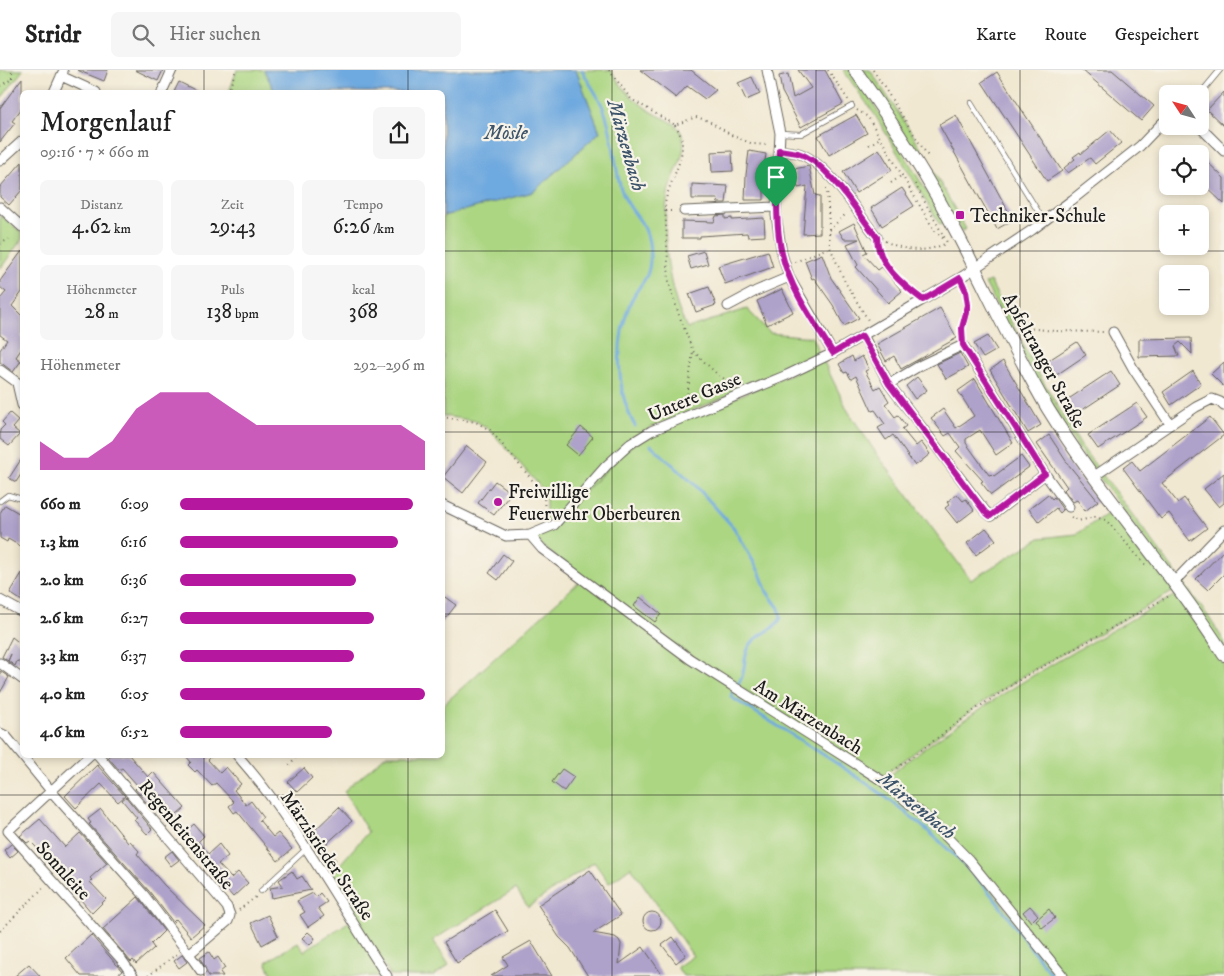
<!DOCTYPE html>
<html lang="de">
<head>
<meta charset="utf-8">
<style>
	body { margin:0; font-family:"IM FELL DW Pica",serif; background:#f6f6f6; color:#222; height:100vh; display:flex; flex-direction:column; font-size:19px; white-space:nowrap }
	* { box-sizing:border-box; margin:0 }
	p { font-size:16px; color:#767676 }
	.icon { flex:none; width:28px; height:28px; fill:none; stroke:currentColor; stroke-width:2; stroke-linecap:round; stroke-linejoin:round }
	.map { position:relative; flex:1; overflow:hidden }
	.panel { position:absolute; left:20px; top:20px; width:425px; height:668px; display:flex; flex-direction:column; background:#fff; border-radius:8px; box-shadow:0 2px 8px #0003 }
	.panel>* { flex:none }
	.needle { width:32px; rotate:306deg }
	.controls { position:absolute; left:1159px; top:15px; display:grid; gap:10px }
	.controls a { display:grid; place-items:center; width:50px; height:50px; border-radius:8px; background:#fff; box-shadow:0 2px 8px #0003; font-size:25px }
	.pin { position:absolute; display:grid; place-items:center; width:42px; height:42px; color:#fff; margin:-51px -21px; border-radius:50% 50% 50% 0; rotate:-45deg; box-shadow:0 0 5px #0007 }
	.pin .icon { rotate:45deg }
	.round { display:grid; place-items:center; flex:none; width:52px; height:52px; border-radius:8px; background:#f6f6f6 }
	.overview { display:flex; align-items:center; justify-content:space-between; height:85px; padding:0 20px }
	h1 { font-size:28px; font-weight:600; line-height:38px }
	.metrics { display:grid; grid-template-columns:repeat(3,1fr); gap:8px; height:85px; padding:5px 20px }
	.metrics div { display:grid; align-content:center; border-radius:8px; background:#f6f6f6; text-align:center }
	.metrics b { font-size:21px; font-weight:600 }
	.metrics small { font-size:14px; font-weight:400 }
	.metrics p { font-size:14px }
	.chart { height:140px; padding:10px 20px }
	.chart p { display:flex; justify-content:space-between }
	.chart svg { width:100%; height:90px; margin-top:5px; fill:#b5179e; opacity:.7 }
	ul { padding:0 20px; list-style:none; font-size:16px }
	li { display:grid; grid-template-columns:80px 60px 1fr; align-items:center; height:38px }
	li i { height:12px; border-radius:6px; background:#b5179e }
	header { display:flex; align-items:center; gap:30px; box-sizing:border-box; height:70px; padding:0 25px; background:#fff; border-bottom:1px solid #e0e0e0 }
	header strong { font-size:24px }
	nav { display:flex; gap:28px; margin-inline-start:auto; font-size:18px }
	.search { width:350px; height:45px; background:#f6f6f6; display:flex; align-items:center; gap:12px; box-sizing:border-box; padding:0 18px; border-radius:8px; color:#767676; font-size:19px }
	.map>svg:first-child { display:block }
	.green { fill:#acd682; stroke:#64794f }
	.water { fill:#6ea9df; stroke:#45627e }
	.lines { fill:none; stroke-linecap:round; stroke-linejoin:round }
	.stream { stroke:#6ea9df; stroke-width:3 }
	.building { fill:#aea1ca }
	.lane-casing { stroke:#67635b; stroke-width:6 }
	.street-casing { stroke:#67635b; stroke-width:11 }
	.secondary-casing { stroke:#67635b; stroke-width:14 }
	.path { stroke:#67635b; stroke-width:2; stroke-dasharray:1 4; stroke-linecap:butt }
	.lane { stroke:#fff; stroke-width:4.5 }
	.street { stroke:#fff; stroke-width:9 }
	.secondary { stroke:#fff; stroke-width:12 }
	.route-casing { stroke:#fff; stroke-width:10 }
	.route { stroke:#b5179e; stroke-width:6 }
	.grid { fill:none; stroke:#1c1c1c; stroke-width:1; stroke-opacity:0.55 }
	.poi-dot { fill:#b5179e; stroke:#f7f3e8; stroke-width:2 }
	.labels { text-anchor:middle; stroke-width:4.5; stroke-linejoin:round; paint-order:stroke }
	.poi-label { font-size:19px; fill:#1c1c1c; stroke:#f7f3e8; text-anchor:start }
	.street-label { font-size:19px; fill:#1c1c1c; stroke:#f7f3e8 }
	.water-label { font-size:20px; font-style:italic; fill:#3d546a; stroke:#f7f3e8 }
</style>
</head>
<body>
<header>
<strong>Stridr</strong>
<div class="search"><svg class="icon" aria-label="search" viewBox="0 0 24 24"><circle cx="10" cy="10" r="6"/><path d="M15 15l6 6"/></svg>Hier suchen</div>
<nav><a>Karte</a><a>Route</a><a>Gespeichert</a></nav>
</header>
<div class="map">
<svg width="1224" height="906" viewBox="0 0 1224 906">
	<rect width="100%" height="100%" fill="#f7f3e8"/>
	<filter id="ink" filterUnits="userSpaceOnUse"><feTurbulence type="fractalNoise" baseFrequency=".02" numOctaves="2"/><feDisplacementMap in="SourceGraphic" scale="10" xChannelSelector="R" yChannelSelector="G"/><feConvolveMatrix kernelMatrix="1 2 1 2 8 2 1 2 1" color-interpolation-filters="sRGB"/></filter>
	<filter id="wash" filterUnits="userSpaceOnUse"><feTurbulence type="fractalNoise" baseFrequency=".0096" numOctaves="4" result="noise"/><feDisplacementMap in="SourceGraphic" scale="20" xChannelSelector="R" yChannelSelector="G"/><feGaussianBlur stdDeviation="1.12" result="paint"/><feColorMatrix in="noise" values="0 0 0 0 0 0 0 0 0 0 0 0 0 0 0 0 0 1.4 0 .05"/><feComposite in="paint" operator="in"/></filter>
	<g filter="url(#wash)">
		<rect width="100%" height="100%" fill="#f1e8d1"/>
		<path class="green" d="M0,0H23L0,30Z
			M237,0H264L275,22H229Z
			M576,0H611C620,17 634,30 650,41C660,48 675,50 681,62C691,83 671,104 668,124C661,163 668,223 687,258L747,239L770,263L812,267L820,285L784,303L649,358L553,453L546,456V423L490,360L476,351L443,346V146L533,122L600,62Z
			M843,0H849L873,33L945,152L940,155L875,45Z
			M863,0H870L913,65L966,159L962,161L881,26Z
			M0,145L22,163V169L0,199Z
			M990,211L1034,296L1081,376L1208,546L1224,571V579L1078,378L1030,299L985,213Z
			M823,290L848,341L876,383L971,510L1040,468L1077,464L1112,440L1176,520L1025,605L976,637L880,708L672,573L543,477L534,466L555,456L607,397L632,376L651,364Z
			M580,511L880,712L932,754L967,790L1061,906H683L677,897L693,886L631,797L609,813L594,792L528,837L516,819L433,870L449,895L434,906H391L329,807L368,762L344,721L386,685H442L443,635Z
			M1179,523L1224,591V906H1065L970,789L884,711C903,693 923,679 944,664C1018,610 1099,568 1179,523Z
			M350,851L384,906H273L266,892L298,872L304,881Z"/>
		<path class="water" d="M264,0H576L600,62L533,122L443,146L442,22H275Z"/>
		<g class="lines">
			<path class="stream" d="M582,0C589,14 599,26 604,40C614,65 614,93 621,119C630,147 649,148 650,183C651,211 641,210 631,231C615,268 615,320 635,356
				M651,375L695,415L734,458L760,503L767,522L779,538L781,548C774,562 756,563 749,577C742,589 747,603 738,614
				M732,623L731,627C819,682 902,728 974,805C1004,836 1025,874 1053,906"/>
		</g>
		<g id="blocks">
			<path class="building" d="M77,0H108L104,11Z
				M135,0H163L158,11Z
				M640,0H691L716,20L705,29L687,16L676,28Z
				M798,0H825L843,34L801,57L782,22L779,6L788,4L793,28L811,18Z
				M1082,0H1112L1154,36L1141,51Z
				M997,2L1062,101L1047,111L982,12Z
				M752,7L760,24L746,30L738,13Z
				M22,8V38L12,51L15,53L0,72V38Z
				M179,12L199,22H174Z
				M1224,22V56L1207,40Z
				M856,45L867,63L829,85L818,66Z
				M956,45L1013,150L997,159L939,55Z
				M1110,60L1121,73L1095,94L1090,88L1068,103L1064,98L1075,89L1073,87L1080,82L1081,84Z
				M879,79L892,100L856,123L843,102Z
				M732,81L733,101L712,102L711,82Z
				M749,81L766,84L762,112H764V130H745L746,105Z
				M1200,85L1224,108V134L1200,111Z
				M22,92V120L9,135L0,127V117Z
				M809,96L815,125L820,126V163L803,164L807,116L798,118L794,99Z
				M692,114L728,116L726,133H717L718,129H692Z
				M902,118L914,136L882,156L871,138Z
				M725,145V149L732,148V150L764,148L765,166L748,167L747,163L700,166V168H682V151L714,152L716,146Z
				M854,153L867,182L863,184L878,200L882,197L902,221L888,233L856,197L858,195L847,174L859,169H844L839,161Z
				M22,181V222L12,236L22,246V278L16,287L21,291L13,302L0,292V280L7,270L0,265V229L6,222L0,217V211Z
				M704,181L708,194L691,199L687,186Z
				M768,181L773,197L725,214L718,196Z
				M822,184L831,208L859,248L844,256L833,235L814,208L812,209L805,191Z
				M709,217L716,235L696,242L689,224Z
				M782,219L793,242L767,255L757,231Z
				M940,238L957,268L901,299L894,286L886,291L877,274Z
				M988,266L997,280L983,288L974,274Z
				M1191,268L1192,284L1180,272L1175,276L1179,286L1139,287V269Z
				M1077,272L1086,285L1052,308L1043,294Z
				M960,283L968,297L946,309L937,294Z
				M852,286L854,291L862,286L869,299L865,301L875,319L880,316L889,331L885,334L895,347L898,345L906,356L902,359L916,376L921,372L930,384L915,396L893,365L886,370L878,358L885,354L875,340L872,341L856,306L851,309L847,302L844,303L839,294Z
				M1003,291L1041,355L1028,363L990,300Z
				M1224,292V317L1211,304Z
				M1111,301L1120,315L1076,344L1067,330Z
				M1193,301L1201,314L1171,335L1163,322Z
				M917,307L927,320L915,329L906,316Z
				M975,309L1013,373L996,385L980,360L966,369V373L989,405L992,404L994,406L1021,386L1029,397L991,425L981,412L983,411L956,381L960,377L950,363L945,366L931,348L943,339L956,358L974,346L958,321Z
				M1137,333L1147,347L1098,379L1088,365Z
				M10,343L19,351L13,358L20,364L9,376L0,369V360L5,355L2,352Z
				M1210,347L1224,365L1162,413L1178,433L1184,428L1207,458L1190,471L1169,443L1161,449L1123,398L1132,391L1140,401Z
				M581,357L593,367L578,385L566,375Z
				M1049,365L1068,394L1098,431L1085,441L1077,430L1073,432L1064,420L1067,417L1037,374Z
				M467,376L487,392L463,423L443,407Z
				M22,388V403L16,412L9,408Z
				M1224,403V433L1219,437L1204,419Z
				M495,411L511,423L494,445L478,433Z
				M957,424L963,431L966,429L974,440L957,453L945,438L949,435L947,432Z
				M1048,424L1052,429L1054,427L1063,440L1060,443L1056,438L1039,452L1029,439Z
				M5,435L22,445V477L8,469L7,472L0,468V443Z
				M986,458L996,470L976,485L967,473Z
				M1224,480V504L1208,520L1196,509Z
				M503,484L512,491L498,510L489,503Z
				M22,503V531L10,523Z
				M442,525L456,535L442,553Z
				M640,527L661,544L655,552L634,536Z
				M12,567L22,575V594L17,591L15,596L8,591L11,584L8,591L2,587Z
				M0,601L9,607L0,623Z
				M110,685H129L148,707L153,702L185,738L168,753L153,736L151,738L135,719L138,716L122,698L119,700L108,687Z
				M185,685H213L208,690L220,703L226,697L241,714L234,720L246,735L251,731L263,747L259,750L273,767L278,763L292,779L278,791L237,741L234,743L229,736L234,732L216,713L212,716L197,700L195,702L188,695L191,692Z
				M97,695L125,726L118,732L101,714L76,738L65,726Z
				M304,698L312,708L297,722L288,712Z
				M562,699L574,707L564,721L552,712Z
				M126,727L152,759L147,764L134,750L137,748L122,730Z
				M339,737L352,751L325,775L313,762Z
				M101,739L128,773L130,771L139,781L137,784L164,815L205,855L191,867L176,849L173,852L149,821L89,754L91,753L88,749Z
				M40,749L65,777L80,763L107,793L90,808L92,810L90,812L106,829L92,843L35,776L30,771L27,773L20,766Z
				M194,754L204,766L198,772L208,784L219,774L228,786L218,794L231,808L238,802L248,813L233,827L180,766Z
				M11,774L18,781L10,788L4,780Z
				M172,781L179,790L171,796L164,787Z
				M329,782L336,790L330,796L323,789Z
				M590,800L621,845L593,863L615,867L619,870L621,874L619,894L643,877L663,906H588L570,878L559,867L538,835Z
				M292,801L297,809L302,806L311,820L272,828L270,818L283,816L279,810Z
				M313,823L316,827L320,823L327,832L318,838L324,846L308,857L300,845L305,842L297,831Z
				M138,827L164,861L151,874L154,878L136,894L133,890L131,892L103,859Z
				M1030,836L1038,845L1031,852L1023,842Z
				M1049,839L1055,848L1042,858L1036,850Z
				M495,840L508,861L457,893L444,872Z
				M643 851a9 9 0 1 1 18 0a9 9 0 1 1-18 0Z
				M268,845L278,866L262,875L251,853Z
				M308,862L315,868L310,875L302,868Z
				M91,865L122,901L116,906H81L66,888Z
				M673,867L686,885L676,893L662,875Z
				M531,871L552,906H491L508,895L503,887Z
				M209,882L214,890L218,887L225,898L220,902L223,906H209L207,903L200,888Z
				M182,885L187,892L179,898L174,891Z
				M29,894L40,906H15Z"/>
		</g>
	</g>
	<g filter="url(#ink)">
		<use href="#blocks" fill-opacity="0" stroke="#67635b" stroke-width="1"/>
		<g class="lines">
			<defs>
				<path id="lane" d="M1200,24L1220,0
					M971,33L1044,151
					M780,63L801,64L852,36
					M0,431L8,425L22,429
					M261,821L306,779"/>
				<path id="street" d="M767,0L780,63L776,145L782,184L789,207L833,283
					M61,6L96,22
					M54,22L63,2
					M162,22L172,0
					M1199,56L1224,81
					M779,80C785,81 792,82 798,83C829,93 857,143 877,167
					M0,91L22,71
					M0,137L22,157
					M684,141L776,137
					M728,236L756,221L789,207
					M1113,262L1134,300L1170,354
					M863,265L889,314L985,441L991,446L1045,404L963,275L921,295L889,314
					M0,300L22,316
					M17,313L22,335
					M1045,404L1069,437
					M1093,407L1196,337L1212,329L1220,332L1224,336
					M442,435L506,466L530,465L554,455L606,396L630,374L651,361L787,305L833,283L960,208L1032,160L1072,130L1140,76L1162,53L1168,52
					M530,465L542,479L690,589L881,710L933,753L969,790L1063,906
					M1174,512L1224,460
					M0,530L22,542
					M0,593L22,609
					M0,663L6,666L51,721L144,825L189,884L228,851L230,845L227,837L98,685
					M90,685L8,761L121,889L133,906
					M237,685C296,752 338,832 387,906
					M189,884L201,901"/>
				<path id="secondary" d="M855,0C893,53 929,109 959,167C989,225 1015,283 1048,339C1101,425 1170,500 1224,585"/>
			</defs>
			<use href="#lane" class="lane-casing"/>
			<use href="#street" class="street-casing"/>
			<use href="#secondary" class="secondary-casing"/>
			<path class="path" d="M609,0L631,29L675,55L696,47L709,51L733,66L753,74L769,75
				M828,0L849,31
				M873,0L929,88
				M0,16L12,9V0
				M228,22L236,0
				M857,40L868,47L934,160L946,171
				M675,55C694,81 669,107 665,134L669,213L679,245L693,281L717,304L735,316
				M869,75L880,68
				M891,113L901,106
				M915,114L948,174
				M827,118L830,177L845,212L868,250
				M665,141H675
				M829,160L847,143
				M885,171C907,182 925,183 947,173
				M0,174L9,169
				M877,176C878,192 903,214 915,224
				M795,192L830,177
				M1017,257L1055,261L1104,262
				M963,265C960,248 972,234 964,216
				M683,338L687,327L693,281
				M442,347L476,352L490,360L544,424L568,426
				M544,424L545,449
				M1071,447L1078,451L1095,447L1106,450L1147,497
				M289,695L298,685
				M889,704L976,639L1024,607L1169,526
				M239,840L257,826
				M0,861L44,817
				M148,906L178,883"/>
			<use href="#lane" class="lane"/>
			<use href="#street" class="street"/>
			<use href="#secondary" class="secondary"/>
		</g>
	</g>
	<g class="lines" filter="url(#ink)">
		<defs>
			<path id="route" d="M779,80C785,81 792,82 798,83C829,93 857,143 877,167C877,194 903,215 923,230L960,208L966,221L968,235L962,258L963,275L1045,404L990,446L985,442L889,314L862,266L833,283C814,252 790,219 782,184C774,150 778,115 779,80Z"/>
		</defs>
		<use href="#route" class="route-casing"/>
		<use href="#route" class="route"/>
	</g>
	<path class="grid" d="M204,0V22M408,0V22M612,0V906M816,0V906M1020,0V906M0,181H22M442,181H1224M0,362H22M442,362H1224M0,544H22M442,544H1224M204,685V906M408,685V906M0,725H1224"/>
	<g class="poi-dot">
		<rect x="955" y="140" width="10" height="10" rx="2.5"/>
		<circle cx="498" cy="432" r="5"/>
	</g>
	<g class="labels">
		<g class="poi-label">
			<text x="970" y="152">Techniker-Schule</text>
			<text x="508" y="428">Freiwillige<tspan x="508" dy="22">Feuerwehr Oberbeuren</tspan></text>
		</g>
		<g class="street-label">
			<text transform="translate(1045 290) rotate(61)" y="7">Apfeltranger Straße</text>
			<text transform="translate(694 326) rotate(-23)" y="7">Untere Gasse</text>
			<text transform="translate(809 646) rotate(32)" y="7">Am Märzenbach</text>
			<text transform="translate(187 764) rotate(50)" y="7">Regenleitenstraße</text>
			<text transform="translate(328 785) rotate(56)" y="7">Märzisrieder Straße</text>
			<text transform="translate(64 800) rotate(48)" y="7">Sonnleite</text>
		</g>
		<g class="water-label">
			<text x="506" y="69">Mösle</text>
			<text transform="translate(627 75) rotate(74)" y="7">Märzenbach</text>
			<text transform="translate(917 735) rotate(39)" y="7">Märzenbach</text>
		</g>
	</g>
</svg>
<div class="controls">
<a><svg class="needle" viewBox="-14 -14 28 28"><path d="M0-13l5 13h-10z" fill="#e53935"/><path d="M0 13l5-13h-10z" fill="#767676"/></svg></a>
<a><svg class="icon" aria-label="locate" viewBox="0 0 24 24"><circle cx="12" cy="12" r="6"/><path d="M12 2v4M12 18v4M2 12h4M18 12h4"/></svg></a>
<a>+</a>
<a>−</a>
</div>
<div class="pin" style="left:776px;top:137px;background:#1e9e55"><svg class="icon" aria-label="arrive" viewBox="0 0 24 24"><path d="M6 21V4h12l-3 4 3 4H6"/></svg></div>
<section class="panel">
<div class="overview"><div><h1>Morgenlauf</h1><p>09:16 · 7 × 660 m</p></div><a class="round"><svg class="icon" aria-label="share" viewBox="0 0 24 24"><path d="M12 15V3M7 8l5-5 5 5M5 13v7h14v-7"/></svg></a></div>
<div class="metrics">
<div><p>Distanz</p><b>4.62<small> km</small></b></div>
<div><p>Zeit</p><b>29:43</b></div>
<div><p>Tempo</p><b>6:26<small> /km</small></b></div>
</div>
<div class="metrics">
<div><p>Höhenmeter</p><b>28<small> m</small></b></div>
<div><p>Puls</p><b>138<small> bpm</small></b></div>
<div><p>kcal</p><b>368</b></div>
</div>
<div class="chart"><p><span>Höhenmeter</span>292–296 m</p>
<svg viewBox="0 0 160 44" preserveAspectRatio="none"><path d="M0 44V30L10 38L20 38L30 30L40 14L50 6L60 6L70 6L80 14L90 22L100 22L110 22L120 22L130 22L140 22L150 22L160 30V44z"/></svg>
</div>
<ul>
<li><b>660 m</b>6:09<i style="width:95%"></i></li>
<li><b>1.3 km</b>6:16<i style="width:89%"></i></li>
<li><b>2.0 km</b>6:36<i style="width:72%"></i></li>
<li><b>2.6 km</b>6:27<i style="width:79%"></i></li>
<li><b>3.3 km</b>6:37<i style="width:71%"></i></li>
<li><b>4.0 km</b>6:05<i style="width:100%"></i></li>
<li><b>4.6 km</b>6:52<i style="width:62%"></i></li>
</ul>
</section>
</div>
</body>
</html>
